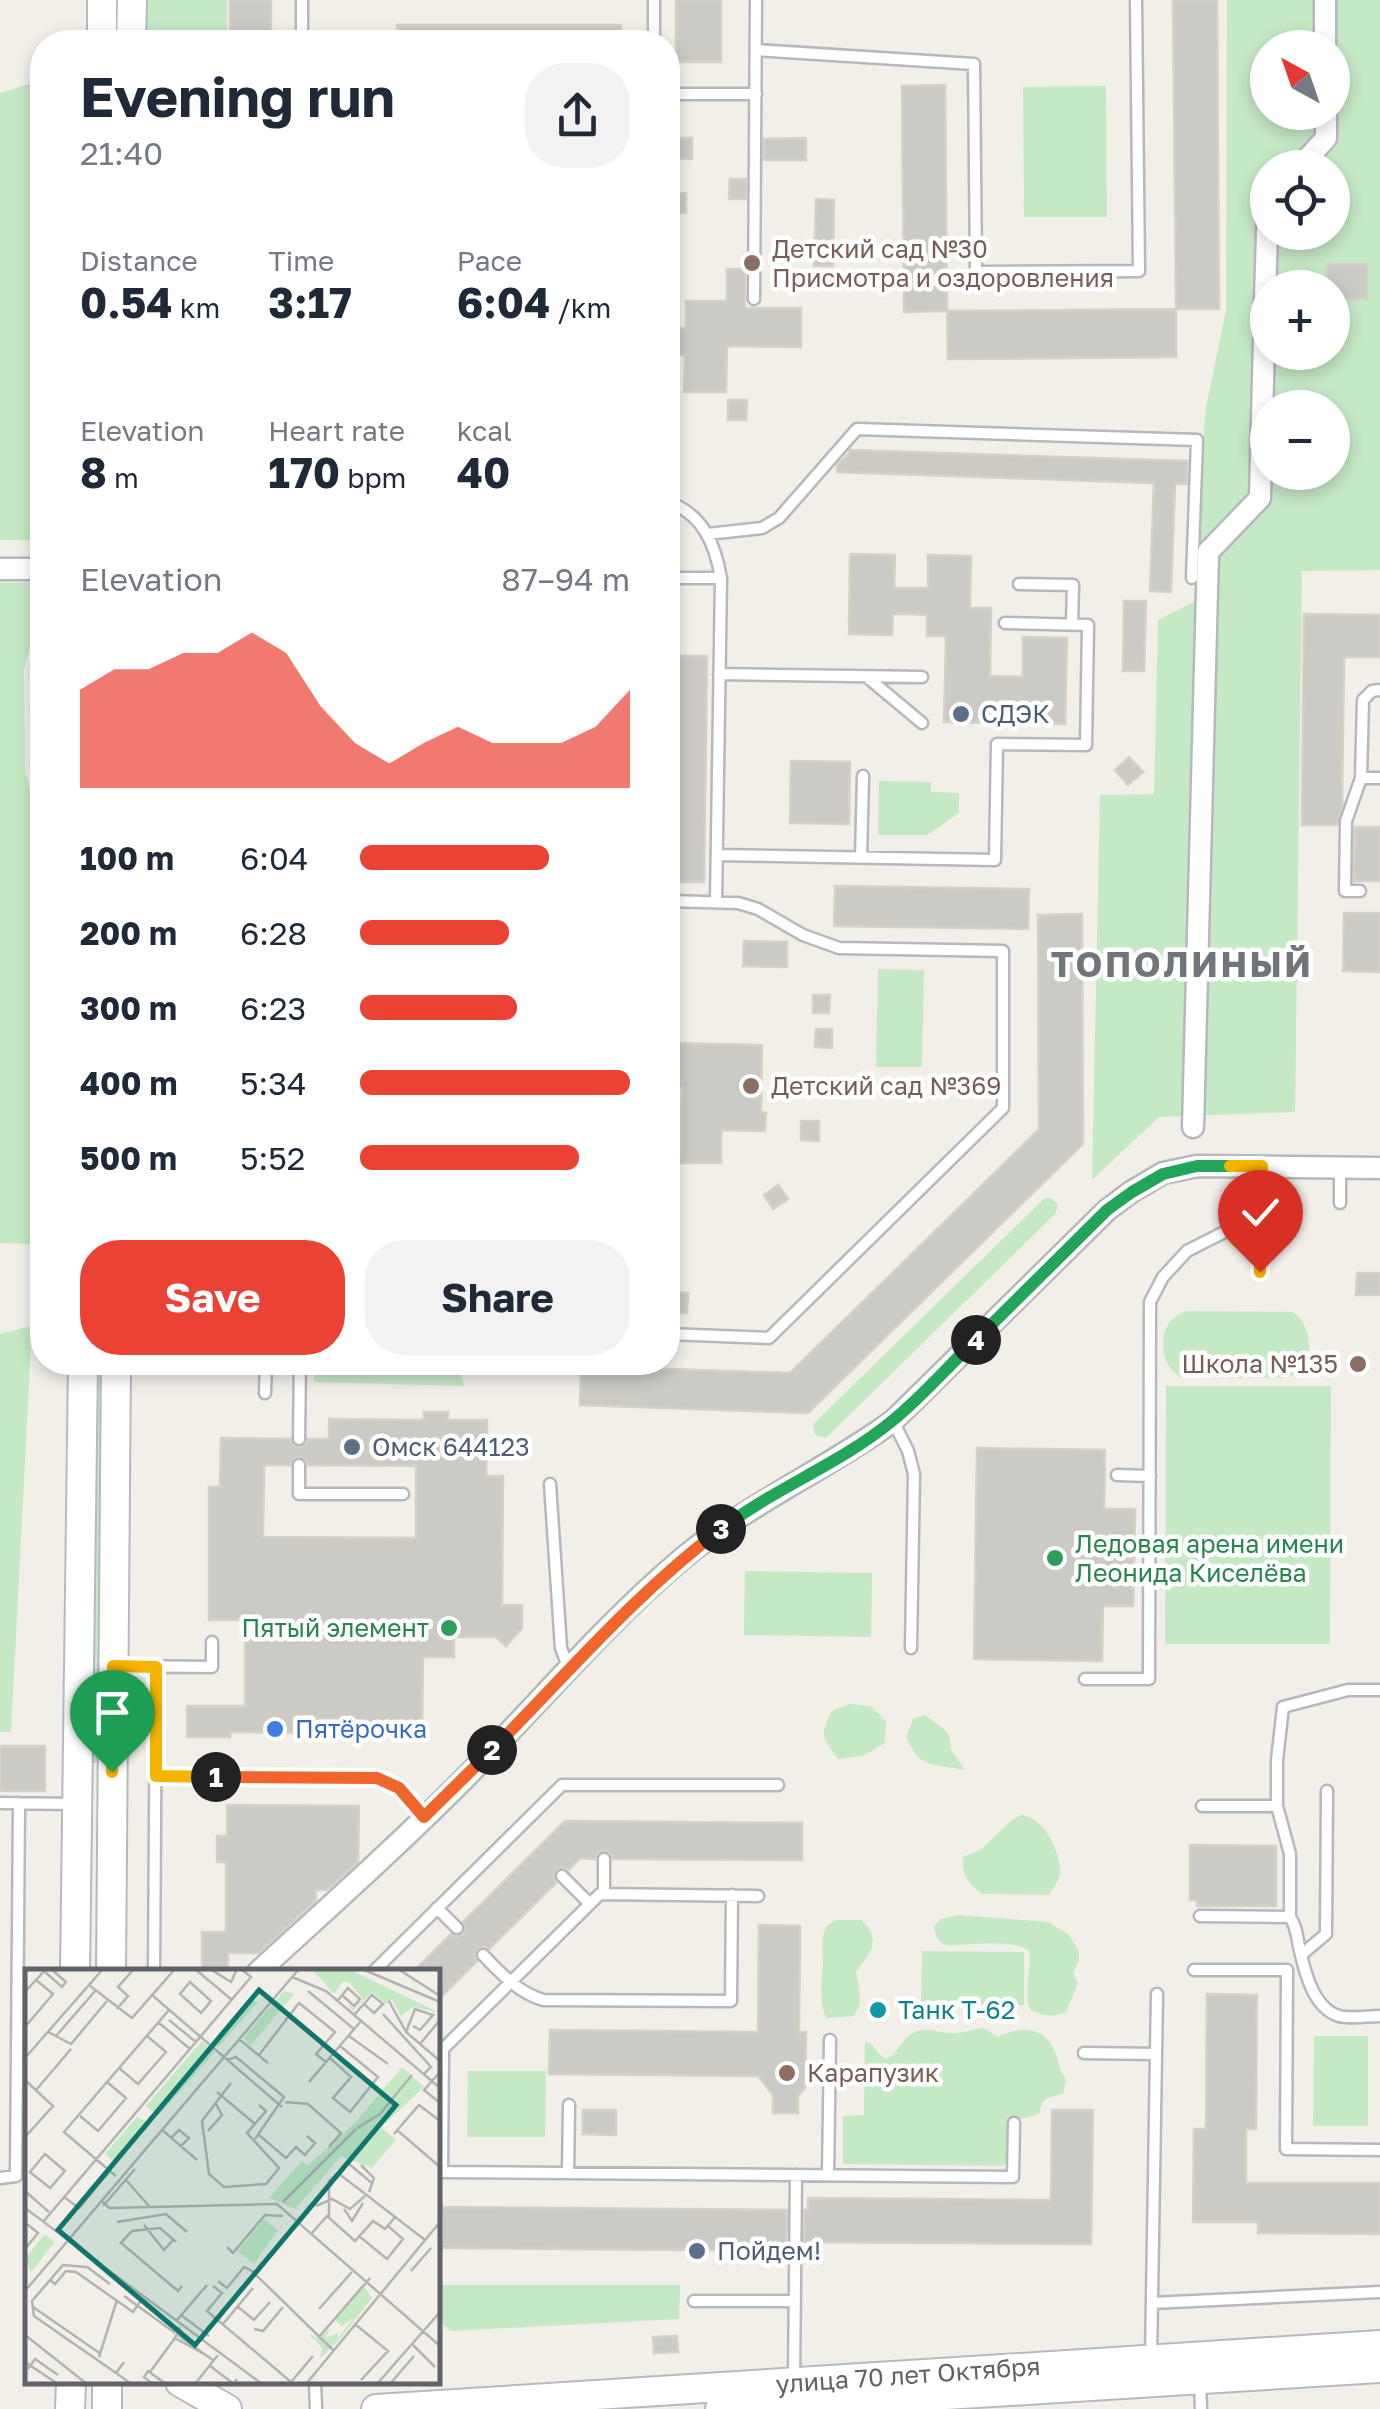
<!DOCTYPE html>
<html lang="en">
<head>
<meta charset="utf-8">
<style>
	body { margin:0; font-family:"Golos Text",sans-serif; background:#f2f2f3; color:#1f2937; height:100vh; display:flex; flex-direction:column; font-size:38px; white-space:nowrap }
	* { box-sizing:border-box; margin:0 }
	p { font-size:32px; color:#747a83 }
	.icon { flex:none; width:55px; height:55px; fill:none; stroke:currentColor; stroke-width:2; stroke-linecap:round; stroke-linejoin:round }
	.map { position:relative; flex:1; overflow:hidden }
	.drawer { position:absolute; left:30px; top:30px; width:650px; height:1345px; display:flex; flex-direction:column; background:#fff; border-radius:40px; box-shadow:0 5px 15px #0003 }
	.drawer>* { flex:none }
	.needle { width:65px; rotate:320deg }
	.buttons { position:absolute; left:1250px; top:30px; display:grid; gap:20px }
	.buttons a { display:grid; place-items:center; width:100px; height:100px; border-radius:50%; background:#fff; box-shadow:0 5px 15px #0003; font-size:50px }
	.pin { position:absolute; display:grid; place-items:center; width:85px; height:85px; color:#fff; margin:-102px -42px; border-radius:50% 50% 50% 0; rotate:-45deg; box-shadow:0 0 10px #0007 }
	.pin .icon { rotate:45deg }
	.km { position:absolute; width:50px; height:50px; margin:-25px; border-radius:50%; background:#222; color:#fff; font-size:28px; line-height:50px; text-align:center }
	.round { display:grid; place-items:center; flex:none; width:105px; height:105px; border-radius:40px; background:#f2f2f3 }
	.head { display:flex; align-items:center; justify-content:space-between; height:170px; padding:0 50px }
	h1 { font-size:55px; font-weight:700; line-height:75px }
	.stats { display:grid; grid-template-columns:repeat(3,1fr); gap:15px; height:170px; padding:10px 50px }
	.stats div { display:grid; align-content:center }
	.stats b { font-size:42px; font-weight:700 }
	.stats small { font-size:28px; font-weight:400 }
	.stats p { font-size:28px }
	.chart { height:280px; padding:20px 50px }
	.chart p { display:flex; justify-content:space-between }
	.chart svg { width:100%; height:180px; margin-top:10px; fill:#ea4335; opacity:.7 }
	.button { display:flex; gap:20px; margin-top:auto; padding:20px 50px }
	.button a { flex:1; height:115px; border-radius:40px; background:#ea4335; color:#fff; font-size:40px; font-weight:700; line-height:115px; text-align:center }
	.button a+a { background:#f2f2f3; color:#1f2937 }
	ul { padding:0 50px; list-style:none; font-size:32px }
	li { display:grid; grid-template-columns:160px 120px 1fr; align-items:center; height:75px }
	li i { height:25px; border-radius:12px; background:#ea4335 }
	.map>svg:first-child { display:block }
	.green { fill:#c5e8c5; fill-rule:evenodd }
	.building { fill:#cccac5; stroke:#d6d1c6; stroke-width:2.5; fill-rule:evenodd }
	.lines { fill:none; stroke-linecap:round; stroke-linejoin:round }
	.lane-casing { stroke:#b5b8bc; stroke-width:15 }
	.street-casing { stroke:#b5b8bc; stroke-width:25 }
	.secondary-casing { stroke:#b6babf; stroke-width:32 }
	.lane { stroke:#fff; stroke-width:10 }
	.street { stroke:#fff; stroke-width:20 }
	.secondary { stroke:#fff; stroke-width:28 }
	.split-1-casing { stroke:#fff; stroke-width:20 }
	.split-2-casing { stroke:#fff; stroke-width:20 }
	.split-3-casing { stroke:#fff; stroke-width:20 }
	.split-4-casing { stroke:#fff; stroke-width:20 }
	.split-5-casing { stroke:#fff; stroke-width:20 }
	.split-6-casing { stroke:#fff; stroke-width:20 }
	.split-1 { stroke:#f5b400; stroke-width:12 }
	.split-2 { stroke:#f0652b; stroke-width:12 }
	.split-3 { stroke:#f0652b; stroke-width:12 }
	.split-4 { stroke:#22a559; stroke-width:12 }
	.split-5 { stroke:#22a559; stroke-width:12 }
	.split-6 { stroke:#f5b400; stroke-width:12 }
	.education-dot { fill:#8d6e63; stroke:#fff; stroke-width:4 }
	.service-dot { fill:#5c6f8a; stroke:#fff; stroke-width:4 }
	.leisure-dot { fill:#2e9e5b; stroke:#fff; stroke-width:4 }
	.shop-dot { fill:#3f7fe0; stroke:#fff; stroke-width:4 }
	.culture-dot { fill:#0f9aa8; stroke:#fff; stroke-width:4 }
	.labels { text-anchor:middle; stroke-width:9; stroke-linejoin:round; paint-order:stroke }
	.education-label { font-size:25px; fill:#785e54; stroke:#fff; text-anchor:start }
	.service-label { font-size:25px; fill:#4e5e75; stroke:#fff; text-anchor:start }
	.leisure-label { font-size:25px; fill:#27864d; stroke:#fff; text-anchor:start }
	.shop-label { font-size:25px; fill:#366cbe; stroke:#fff; text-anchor:start }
	.culture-label { font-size:25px; fill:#0d838f; stroke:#fff; text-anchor:start }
	.street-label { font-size:25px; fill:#5f6368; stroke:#fff }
	.district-label { font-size:35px; font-weight:bold; letter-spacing:2.5px; fill:#70757a; stroke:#fff }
	.inset-road { fill:none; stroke:#b3b3b1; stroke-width:2.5 }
	.view { fill:#0f766e; fill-opacity:0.15; stroke:#0f766e; stroke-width:5 }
	.inset-edge { fill:none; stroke:#5f6368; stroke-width:5 }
</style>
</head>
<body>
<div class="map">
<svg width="1380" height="2409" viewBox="0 0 1380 2409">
	<rect width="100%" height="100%" fill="#f1efe8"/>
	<path class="green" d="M146,0H227V42H146Z
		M1227,0H1380V570L1302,571L1295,1112L1159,1117L1092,1180L1100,795L1154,794L1158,620L1196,601L1205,413L1226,310ZM1268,48H1332V112H1268ZM1268,168H1332V232H1268ZM1268,288H1332V352H1268ZM1268,408H1332V472H1268Z
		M42,80V540H0V93Z
		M1106,86L1107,217H1024L1023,87Z
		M42,582V606L24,669L25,772L42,833L30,1244L0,1243V583Z
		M879,781L931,782V792L959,793V813L927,835H878Z
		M878,969L924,970L922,1067H876Z
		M1045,1198H1051L1058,1205L1055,1214L829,1435L825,1438L815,1435L813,1426L816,1421Z
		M1187,1311L1292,1312C1316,1326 1315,1372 1285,1378L1180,1377C1156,1363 1157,1318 1187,1311Z
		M32,1326L11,1732H0V1334Z
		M103,1362L100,1753L96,1763H93L89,1753L93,1363Z
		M459,1362L464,1386L314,1382V1363Z
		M1166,1386H1331L1330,1644H1165Z
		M745,1571L872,1573L871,1637L744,1635Z
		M849,1704L871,1706L886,1721L885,1743L863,1756L838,1759C822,1737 819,1735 832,1711Z
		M925,1715L946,1731L950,1738L951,1750L965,1770C932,1763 920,1770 906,1737L913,1719Z
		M1021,1815C1044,1817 1061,1852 1060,1873C1059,1881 1053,1888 1049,1895L982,1894C969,1884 959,1873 964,1856C987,1853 1000,1825 1021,1815Z
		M958,1915L1048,1922L1068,1934L1079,1951V1961L1073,1973L1078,1983L1066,2012C1053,2017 1042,2017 1030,2009C1023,1989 1032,1971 1029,1951C1016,1941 989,1943 972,1944C952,1945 938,1952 934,1926L941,1919Z
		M836,1920H861C883,1940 870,1953 856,1972C859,1988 864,2003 854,2016L826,2018C818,1999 822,1983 823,1963C823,1953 821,1939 825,1930C827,1924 831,1923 836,1920Z
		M922,1951L1024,1952V2005L921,2004Z
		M984,2028L998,2037C1018,2027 1044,2025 1054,2050C1059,2061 1059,2071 1066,2080L1063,2094C1050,2097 1041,2098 1040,2112C1030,2120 1019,2116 1009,2124V2159L1003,2166L843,2164V2116L864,2115L865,2041C877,2045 876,2055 887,2059C899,2052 902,2037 917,2031C929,2027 939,2033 950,2033C961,2034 973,2029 984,2028Z
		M1314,2036H1368V2126H1313Z
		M468,2071H546L545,2137H467Z
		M438,2285H680L679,2319L450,2331L438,2320Z"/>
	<path class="building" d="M230,0H271V42H230Z
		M676,0H721V62H676Z
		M1173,0H1217L1219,309H1176Z
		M397,25H621V42H397Z
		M945,85L947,311L904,312L902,86Z
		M673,138H692V159L673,158Z
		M806,138V160H764V139Z
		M730,179H746V199H729Z
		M668,193H686V213H668Z
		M816,199L834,200L833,266H814Z
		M1327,264H1367V299L1332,300V288H1327Z
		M727,269H745V308H801V347L727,346L726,392H684L685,355L668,354V328H686V301H727Z
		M1176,309V357L948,359L947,311Z
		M728,400H747L746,420H728Z
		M850,450L1187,461V484H1175L1171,592L1150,591L1154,483L837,472V465L848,455Z
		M850,554L895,555L894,588H928V555L971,556L970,608H991L990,676L1023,677V637L1067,638L1065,724L944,722L946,636H927V615L910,614H893L892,635L849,634Z
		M1124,601H1146L1144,671H1123Z
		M1304,614L1380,615V657H1344L1342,806L1337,825H1302Z
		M668,656H707L704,882H668Z
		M1129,757L1143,772L1128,785L1115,770Z
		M791,761L850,762L849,824L790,823Z
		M1355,827H1380V881H1354Z
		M835,886L1029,889L1028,929L834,926Z
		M1344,913H1380V972L1343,971Z
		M1082,914L1083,1144L808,1413L580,1405L581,1366L790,1373L969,1198L1039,1129L1038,915Z
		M744,941L787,942V967L743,966Z
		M813,995H830L829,1013H813Z
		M816,1029H832V1048L815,1047Z
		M668,1043L762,1045L761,1112L766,1113L765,1131L721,1130V1163H680L682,1087H668Z
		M801,1121H819V1141L801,1140Z
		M778,1185L788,1199L773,1209L764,1195Z
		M1357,1273H1380V1295H1356Z
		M668,1292L688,1293L687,1313H668Z
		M424,1412H448V1420H487L486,1476H503L502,1605H522V1628L506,1646L496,1637H454V1657H423L422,1734L230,1732V1737H187V1706H245V1620H209V1487H220L221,1438L290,1439L294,1446L300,1448L306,1444L308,1439H329V1419L424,1420ZM300,1456L306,1460L308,1465L416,1466V1538L263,1537L264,1465H290L294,1458Z
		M977,1448L1105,1450L1104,1509H1135L1133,1606H1103L1102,1661L974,1659Z
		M0,1746H45V1791H0Z
		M227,1805L359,1806L358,1862L327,1890H316V1900L259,1953H228V1972H202V1932H226V1862H217V1836H227Z
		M565,1821L802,1823V1860L613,1859L611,1854L605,1850L599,1852L595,1859L580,1858L569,1870L563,1867L557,1869L553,1875L556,1883L489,1949L484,1946L478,1948L474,1954L477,1961L438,2000V1972H413L451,1934L456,1937L462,1935L466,1929L463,1922Z
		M1190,1845L1276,1846V1906H1197V1900H1190Z
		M759,1925L800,1926L799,2032H806L805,2088L798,2096V2113H773V2095L758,2076L549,2074L550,2030L758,2032Z
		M1207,1994L1257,1995L1256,2129H1246V2183H1380V2234L1258,2233V2222H1193L1194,2129H1206Z
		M583,2110H616V2135L583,2134Z
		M1052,2110H1093L1091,2244L804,2242V2210H808V2198L1051,2200Z
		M438,2207L787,2210L786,2251L438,2248Z
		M677,2336L678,2352L654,2353L653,2337Z"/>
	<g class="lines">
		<defs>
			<path id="lane" d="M654,0V42
				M302,42V0
				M756,50L974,64L976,272L1139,271L1136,0
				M668,94H756
				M754,299L756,0
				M668,502C703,514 715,544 721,578L716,902
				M708,534L762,528L779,518L857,429L1197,440L1192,578
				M668,578H721
				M1019,584L1073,585L1072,624
				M719,674L922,677
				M867,677L922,723
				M1380,690L1372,691L1363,700L1361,778H1380
				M717,855L995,860L997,744L1086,745L1088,625L1005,623
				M861,858L863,776
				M1360,891H1345L1346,821L1361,778
				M668,901L738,903L758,909L803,935L839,948L1003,951V1108L769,1338L668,1334
				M1340,1203V1168
				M1259,1273L1262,1166
				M265,1393L266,1362
				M893,1421L908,1451L914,1474L911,1648
				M299,1439L300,1362
				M299,1465V1494H403
				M1117,1475L1150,1476
				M550,1484L561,1648L569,1669
				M114,1666L212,1667V1642
				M1085,1679H1149L1150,1302L1163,1277L1187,1251L1262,1213
				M155,1776L377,1778L399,1788L425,1817
				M0,1803L74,1804
				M1202,1806H1277
				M562,1876L590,1904
				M604,1894V1859
				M758,1896L600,1894L443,2049L442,2172L1013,2177L1014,2123
				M437,1908L457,1928
				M1200,1916L1290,1917V1854L1277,1806V1760L1283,1707L1348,1690H1380
				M1290,1917C1298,1929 1297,1941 1301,1955C1306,1976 1315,2009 1339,2016C1350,2019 1368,2016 1380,2016
				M483,1955C502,1974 517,1992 543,2000L731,2001L732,1895
				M1301,1955L1326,1934L1327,1791
				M1194,1970H1287L1286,2149L1380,2150
				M154,1972L156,1667
				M373,1972L562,1785H778
				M1084,2053L1156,2054
				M568,2173L569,2105
				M828,2175L830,2040
				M0,2178L16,2176L19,1803
				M694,2301H795
				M1152,2303L1380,2292
				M1151,2358L1157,1994
				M794,2379L796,2175
				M1200,2380L1201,2409
				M315,2382L316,2409"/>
			<path id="street" d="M1325,0V48
				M1299,168L1326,138V112
				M1264,332L1268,201
				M0,569H42
				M1193,1127L1208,552L1260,498L1264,340
				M258,1972C329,1907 401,1843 469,1774C540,1702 606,1623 683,1558C748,1504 825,1470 893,1421L1107,1210L1131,1192L1163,1173L1197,1166L1380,1168"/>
			<path id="secondary" d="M102,42V0
				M131,42L132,0
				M75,1972L83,1362
				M111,1972L116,1362
				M180,2382L227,2409
				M70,2409L71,2382
				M107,2409V2382
				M376,2409L1380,2345
				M720,2409L1380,2368"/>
		</defs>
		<use href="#lane" class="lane-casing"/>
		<use href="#street" class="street-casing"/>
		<use href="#secondary" class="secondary-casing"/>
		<use href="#lane" class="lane"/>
		<use href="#street" class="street"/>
		<use href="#secondary" class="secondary"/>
	</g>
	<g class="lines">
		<defs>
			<path id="split-1" d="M112,1772L113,1666L156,1667V1776L216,1777"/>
			<path id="split-2" d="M216,1777L377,1778L399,1788L424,1817L492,1750"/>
			<path id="split-3" d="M492,1750C567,1674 635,1594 721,1529"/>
			<path id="split-4" d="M721,1529C775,1488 840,1464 892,1421C922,1397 948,1366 976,1340"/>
			<path id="split-5" d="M976,1340L1107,1210L1132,1192L1163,1174L1197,1166H1230"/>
			<path id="split-6" d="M1230,1166H1262L1260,1272"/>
		</defs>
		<use href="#split-1" class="split-1-casing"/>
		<use href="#split-2" class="split-2-casing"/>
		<use href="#split-3" class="split-3-casing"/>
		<use href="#split-4" class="split-4-casing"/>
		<use href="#split-5" class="split-5-casing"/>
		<use href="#split-6" class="split-6-casing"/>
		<use href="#split-1" class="split-1"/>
		<use href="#split-2" class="split-2"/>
		<use href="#split-3" class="split-3"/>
		<use href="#split-4" class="split-4"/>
		<use href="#split-5" class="split-5"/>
		<use href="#split-6" class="split-6"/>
	</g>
	<g class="education-dot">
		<circle cx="752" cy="263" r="10"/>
		<circle cx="751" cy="1086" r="10"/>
		<circle cx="1358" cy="1364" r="10"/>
		<circle cx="787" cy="2073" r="10"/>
	</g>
	<g class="service-dot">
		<circle cx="961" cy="714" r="10"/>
		<circle cx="352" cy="1447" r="10"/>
		<circle cx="697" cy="2251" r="10"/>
	</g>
	<g class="leisure-dot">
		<circle cx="1055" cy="1558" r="10"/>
		<circle cx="449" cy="1628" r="10"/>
	</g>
	<circle class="shop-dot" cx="275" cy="1729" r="10"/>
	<circle class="culture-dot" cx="878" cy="2010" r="10"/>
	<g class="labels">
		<g class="education-label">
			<text x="772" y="258">Детский сад №30<tspan x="772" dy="29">Присмотра и оздоровления</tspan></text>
			<text x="771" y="1095">Детский сад №369</text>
			<text x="1338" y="1373" text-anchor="end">Школа №135</text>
			<text x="807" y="2082">Карапузик</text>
		</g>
		<g class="service-label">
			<text x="981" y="723">СДЭК</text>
			<text x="372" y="1456">Омск 644123</text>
			<text x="717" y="2260">Пойдем!</text>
		</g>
		<g class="leisure-label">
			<text x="1075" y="1553">Ледовая арена имени<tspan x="1075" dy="29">Леонида Киселёва</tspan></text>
			<text x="429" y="1637" text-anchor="end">Пятый элемент</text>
		</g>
		<g class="shop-label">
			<text x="295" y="1738">Пятёрочка</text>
		</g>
		<g class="culture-label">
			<text x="898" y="2019">Танк Т-62</text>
		</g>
		<g class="street-label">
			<text transform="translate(908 2375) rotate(-4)" y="9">улица 70 лет Октября</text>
		</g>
		<g class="district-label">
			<text x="1182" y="977">ТОПОЛИНЫЙ</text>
		</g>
	</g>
	<g transform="translate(25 1969)">
		<rect width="415" height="415" fill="#f1efe8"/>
		<path d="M287,0H323L415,44L389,38L376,47L367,30L361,35L347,23L328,42L323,36L329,39L338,30L325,14L318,12L309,25ZM259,22L269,25L225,77L219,68ZM224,29L233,33L193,78L187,73ZM177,72L190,83L133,147L121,137ZM377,98L399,118L356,158L371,171L347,199L316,187L270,240L244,229L277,192L283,196L330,154ZM112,148L126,155L90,194L80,185ZM239,250L253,261L229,295L213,282ZM20,265L30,273L6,303L0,289ZM339,317L347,329L315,370L295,389L297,379L283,364L293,370L305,359L301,369L313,364L312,371L328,349L317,357L310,351Z" fill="#c5e8c5"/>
		<path class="inset-road" d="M170,0L207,31M185,0L206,13L212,0M337,0L415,33M373,0L415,27M19,2L37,18L41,13L26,0M267,8L301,22L415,119M165,13L186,32L176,44L155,25ZM64,16L107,49L150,0M283,22L329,60M0,23L21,0M127,26L257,138M313,31L323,19L335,30L329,37L317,26M364,32L381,63L415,92M92,40L103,27L93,18L109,0M261,43L299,75M358,45L406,98L399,105M329,46L347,26L358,35L349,44L339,35M144,51L171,73M133,53L165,80M0,58L28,25L11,11M23,63L46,75L82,32M381,63L390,40L408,46L395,61L388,57M31,67L71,21M324,67L363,95M214,70L243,94M395,75L415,51M234,86L274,34L310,63L291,85L301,93M0,89L78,0M305,89L326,108L308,129L325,143L353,108L315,77M202,91L211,88L259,128L230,170M94,99L113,115L141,83L122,67M415,103L399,121L415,134M0,111L28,137L0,168M284,113L336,52M206,114L177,152L184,205L199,218L241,215L254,199L222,164L241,142L234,136M11,121L46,80M192,123L230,155M260,133L283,135L316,164L304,178M55,147L73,162L101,129L82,113M332,159L355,145L387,106M136,160L172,191M372,161L415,198M183,162L197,146L191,135M369,165L394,136L415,152M234,166L261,189L271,178L280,186L290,174L282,167M146,169L154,161L164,169L156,177M20,185L40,202L25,219L5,203ZM324,195L348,215M336,196L349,209L344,223M91,207L39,163L144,41M101,211L124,237M0,222L24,243M39,228L54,239L85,202M77,232L84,239L252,235L415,377M258,233L331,160M78,237L110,200M291,237L307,230L325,240L340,227M0,239L39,268M319,240L327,252L338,234M304,250V212L313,204L400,271M18,253L226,8L216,0M92,253L141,245L162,263M119,256L139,281L148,271M287,264L302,247L330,272L348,252L360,260L371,247M334,267L362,290L378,270L363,257M40,269L237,415M151,273L135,259L107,262L96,274L153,322L157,317M202,278L208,284L240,246L258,247M0,280L13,264L2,255M386,302L406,279M25,311L7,332L9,347L91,404M193,312L202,319L219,298L227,302L309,382M85,315L62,298L38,296L25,311L30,315L41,302L51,303L108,343L117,330M188,317L197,324L182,342L266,413L288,387M0,322L274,0M99,327L150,364M212,337L229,351L245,333M8,338L76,385M294,340L327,303M156,346L184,367M152,351L182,316M198,355L228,319M330,355L363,382L336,411M155,358L150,369L179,385M229,360L238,362L258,338M0,366L62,415M153,366L189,392M293,369L345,309M388,376L410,398M74,388L92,331M0,393L33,415M99,393L91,404L105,414M185,397L209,415L212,410M3,400L10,390L33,406M125,403L150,369M128,415L119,408L123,402L141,415M170,415L193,386M281,415L415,253M352,415L415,343M365,415L389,387"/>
		<path class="view" d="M234,21L371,136L170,376L33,261Z"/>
		<rect width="415" height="415" class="inset-edge"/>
	</g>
</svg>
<div class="buttons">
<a><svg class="needle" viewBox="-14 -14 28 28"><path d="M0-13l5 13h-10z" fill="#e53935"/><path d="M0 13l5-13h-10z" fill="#747a83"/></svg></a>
<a><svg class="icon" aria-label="locate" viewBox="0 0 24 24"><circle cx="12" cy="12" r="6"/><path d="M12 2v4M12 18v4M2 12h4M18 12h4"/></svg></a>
<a>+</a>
<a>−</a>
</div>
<div class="pin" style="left:112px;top:1772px;background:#1e9e55"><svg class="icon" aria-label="arrive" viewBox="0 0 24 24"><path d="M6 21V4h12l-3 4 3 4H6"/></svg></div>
<div class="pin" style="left:1260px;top:1272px;background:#d93025"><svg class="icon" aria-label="check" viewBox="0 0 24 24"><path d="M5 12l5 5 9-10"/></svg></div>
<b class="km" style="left:216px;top:1777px">1</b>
<b class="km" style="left:492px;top:1750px">2</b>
<b class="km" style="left:721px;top:1529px">3</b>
<b class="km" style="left:976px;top:1340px">4</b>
<section class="drawer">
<div class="head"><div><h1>Evening run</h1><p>21:40</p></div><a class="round"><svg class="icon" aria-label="share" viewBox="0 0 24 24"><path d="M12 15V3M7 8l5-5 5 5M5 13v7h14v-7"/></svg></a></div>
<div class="stats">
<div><p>Distance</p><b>0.54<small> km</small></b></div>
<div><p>Time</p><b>3:17</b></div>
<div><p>Pace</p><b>6:04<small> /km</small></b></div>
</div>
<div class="stats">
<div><p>Elevation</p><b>8<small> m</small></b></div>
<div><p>Heart rate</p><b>170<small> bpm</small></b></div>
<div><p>kcal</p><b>40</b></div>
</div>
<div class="chart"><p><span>Elevation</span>87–94 m</p>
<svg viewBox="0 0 160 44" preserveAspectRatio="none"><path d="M0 44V20L10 15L20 15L30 11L40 11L50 6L60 11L70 24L80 33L90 38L100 33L110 29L120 33L130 33L140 33L150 29L160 20V44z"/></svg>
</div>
<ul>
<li><b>100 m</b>6:04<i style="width:70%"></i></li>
<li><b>200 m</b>6:28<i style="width:55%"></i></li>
<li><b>300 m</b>6:23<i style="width:58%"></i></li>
<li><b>400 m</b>5:34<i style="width:100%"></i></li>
<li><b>500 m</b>5:52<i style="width:81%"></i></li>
</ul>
<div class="button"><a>Save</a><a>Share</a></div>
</section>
</div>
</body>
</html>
